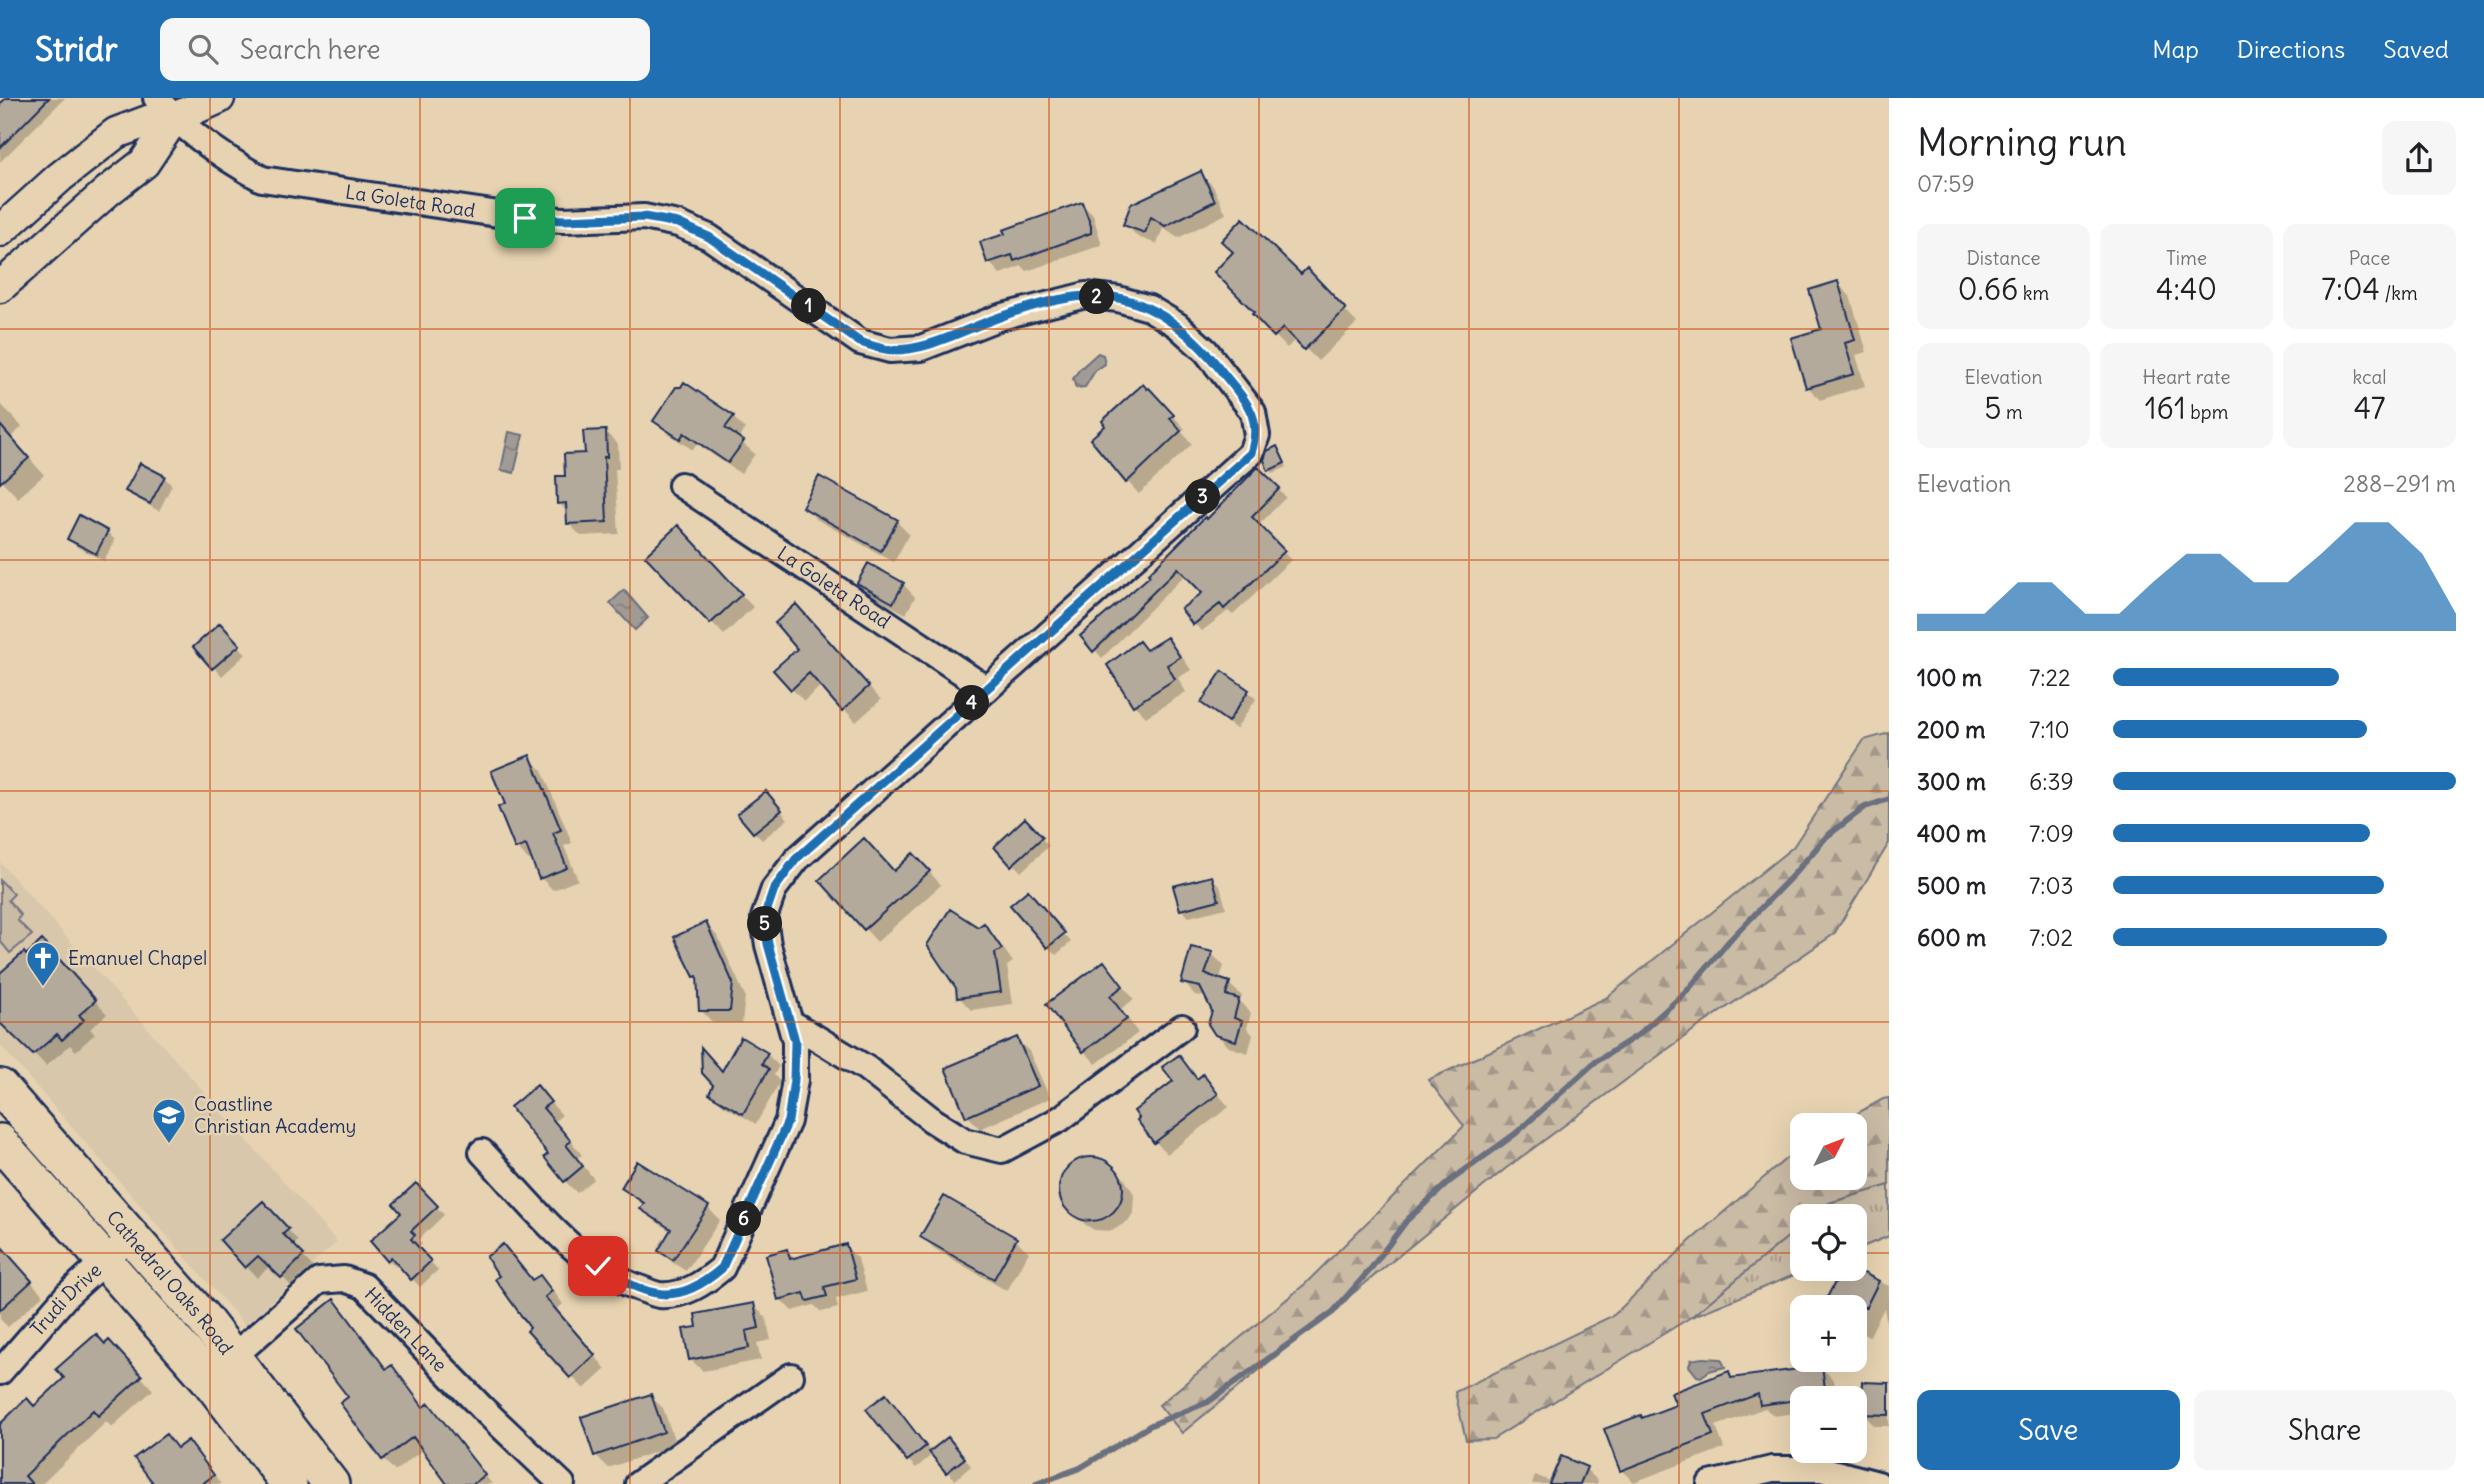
<!DOCTYPE html>
<html lang="en">
<head>
<meta charset="utf-8">
<style>
	body { margin:0; font-family:Delius,sans-serif; background:#f6f6f6; color:#202124; height:100vh; display:flex; flex-direction:column; font-size:26px; white-space:nowrap }
	* { box-sizing:border-box; margin:0 }
	p { font-size:23px; color:#757577 }
	.icon { flex:none; width:38px; height:38px; fill:none; stroke:currentColor; stroke-width:2; stroke-linecap:round; stroke-linejoin:round }
	.map { position:relative; flex:1; overflow:hidden }
	.details { display:flex; flex-direction:column; background:#fff; width:595px }
	.details>* { flex:none }
	.needle { width:46px; rotate:48deg }
	.fabs { position:absolute; left:1790px; top:1015px; display:grid; gap:14px }
	.fabs a { display:grid; place-items:center; width:77px; height:77px; border-radius:14px; background:#fff; box-shadow:0 7px 28px #0002; font-size:35px }
	.pin { position:absolute; display:grid; place-items:center; width:60px; height:60px; color:#fff; margin:-30px; border-radius:14px; box-shadow:0 4px 10px #0006 }
	.km { position:absolute; width:35px; height:35px; margin:-18px; border-radius:50%; background:#222; color:#fff; font-size:19px; line-height:35px; text-align:center }
	.round { display:grid; place-items:center; flex:none; width:74px; height:74px; border-radius:14px; background:#f6f6f6 }
	.summary { display:flex; align-items:center; justify-content:space-between; height:119px; padding:0 28px }
	h1 { font-size:38px; font-weight:600; line-height:52px }
	.figures { display:grid; grid-template-columns:repeat(3,1fr); gap:10px; height:119px; padding:7px 28px }
	.figures div { display:grid; align-content:center; border-radius:14px; background:#f6f6f6; text-align:center }
	.figures b { font-size:30px; font-weight:600 }
	.figures small { font-size:19px; font-weight:400 }
	.figures p { font-size:19px }
	.chart { height:196px; padding:14px 28px }
	.chart p { display:flex; justify-content:space-between }
	.chart svg { width:100%; height:126px; margin-top:7px; fill:#1f6fb2; opacity:.7 }
	.action { display:flex; gap:14px; margin-top:auto; padding:14px 28px }
	.action a { flex:1; height:80px; border-radius:14px; background:#1f6fb2; color:#fff; font-size:28px; font-weight:600; line-height:80px; text-align:center }
	.action a+a { background:#f6f6f6; color:#202124 }
	ul { padding:0 28px; list-style:none; font-size:23px }
	li { display:grid; grid-template-columns:112px 84px 1fr; align-items:center; height:52px }
	li i { height:18px; border-radius:9px; background:#1f6fb2 }
	header { display:flex; align-items:center; gap:42px; box-sizing:border-box; height:98px; padding:0 35px; background:#1f6fb2; color:#fff }
	header strong { font-size:33px }
	nav { display:flex; gap:38px; margin-inline-start:auto; font-size:24px }
	.search { width:490px; height:63px; background:#f6f6f6; display:flex; align-items:center; gap:18px; box-sizing:border-box; padding:0 24px; border-radius:14px; color:#757577; font-size:26px }
	main { display:flex; flex:1; min-height:0 }
	.map>svg:first-child { display:block }
	.built { fill:#d8c7ab }
	.grass { fill:url(#grass-tufts); stroke:#727582; stroke-width:2 }
	.forest { fill:url(#forest-firs); stroke:#727582; stroke-width:2 }
	.park { fill:#cabba5; stroke:#727582; stroke-width:2 }
	.water { fill:url(#water-ripples); stroke:#6b707f; stroke-width:2 }
	.shadow { fill:#0003 }
	.lines { fill:none; stroke-linecap:round; stroke-linejoin:round }
	.stream { stroke:#6b707f; stroke-width:6 }
	.building { fill:#b4aa9c; stroke:#1b2f5e; stroke-width:2 }
	.minor-casing { stroke:#1b2f5e; stroke-width:30 }
	.tertiary-casing { stroke:#1b2f5e; stroke-width:35 }
	.secondary-casing { stroke:#1b2f5e; stroke-width:40 }
	.minor { stroke:#e7d3b1; stroke-width:24 }
	.tertiary { stroke:#e7d3b1; stroke-width:30 }
	.secondary { stroke:#e7d3b1; stroke-width:35 }
	.route-casing { stroke:#fff; stroke-width:14 }
	.route { stroke:#1f6fb2; stroke-width:9 }
	.grid { fill:none; stroke:#c95318; stroke-width:2; stroke-opacity:0.55 }
	.labels { text-anchor:middle; stroke-width:5; stroke-linejoin:round; paint-order:stroke }
	.street-label { font-size:19px; fill:#1b2f5e; stroke:#e7d3b1 }
	.poi-label { font-size:19px; fill:#1b2f5e; stroke:#e7d3b1; text-anchor:start }
</style>
</head>
<body>
<header>
<strong>Stridr</strong>
<div class="search"><svg class="icon" aria-label="search" viewBox="0 0 24 24"><circle cx="10" cy="10" r="6"/><path d="M15 15l6 6"/></svg>Search here</div>
<nav><a>Map</a><a>Directions</a><a>Saved</a></nav>
</header>
<main>
<div class="map">
<svg width="1889" height="1386" viewBox="0 0 1889 1386">
	<defs>
		<pattern id="grass-tufts" width="24" height="20" patternUnits="userSpaceOnUse" patternTransform="scale(1.75)"><rect width="24" height="20" fill="#cabba5"/><path d="M3 7l-1-3M5 7V3M7 7l1-3M15 17l-1-3M17 17v-4M19 17l1-3" fill="none" stroke="#a3988a"/></pattern>
		<pattern id="forest-firs" width="22" height="20" patternUnits="userSpaceOnUse" patternTransform="scale(1.75)"><rect width="22" height="20" fill="#cabba5"/><path d="M5 1l3.5 6h-7zM16 11l3.5 6h-7z" fill="#a3988a"/></pattern>
		<pattern id="water-ripples" width="26" height="14" patternUnits="userSpaceOnUse" patternTransform="scale(1.75)"><rect width="26" height="14" fill="#a19b95"/><path d="M2 4q2-2 4 0t4 0M15 11q2-2 4 0t4 0" fill="none" stroke="#827f7d"/></pattern>
	</defs>
	<rect width="100%" height="100%" fill="#e7d3b1"/>
	<filter id="ink" filterUnits="userSpaceOnUse"><feTurbulence type="fractalNoise" baseFrequency=".0143" numOctaves="2"/><feDisplacementMap in="SourceGraphic" scale="14" xChannelSelector="R" yChannelSelector="G"/><feConvolveMatrix kernelMatrix="1 2 1 2 8 2 1 2 1" color-interpolation-filters="sRGB"/></filter>
	<g filter="url(#ink)">
		<path class="built" d="M0,764L337,1144L245,1227L0,947Z"/>
		<path class="grass" d="M1889,1087V1138L1855,1152V1118H1813L1829,1105Z
			M1802,1127V1171H1809L1691,1219Z"/>
		<path class="forest" d="M1889,635V745L1834,836L1695,931L1505,1071L1182,1335L1159,1307L1305,1186L1464,1028L1428,982L1606,900L1793,749L1864,642Z
			M1889,1000V1087L1829,1105L1813,1118H1802V1127L1691,1219L1493,1341L1466,1342L1455,1294L1614,1217L1690,1143L1802,1047V1080H1855V1027H1836L1883,1001Z"/>
		<path class="park" d="M0,782L14,796L8,802L21,817L17,822L32,837L10,855L0,843Z"/>
		<path class="water" d="M1098,255L1103,257L1105,266L1095,273L1085,289L1076,290L1073,281L1079,272Z
			M509,334L523,337L514,375L501,372Z
			M624,492L648,520L635,532L610,505Z
			M1702,1260L1721,1261L1725,1269L1709,1273L1701,1279L1697,1278L1689,1268L1691,1262Z"/>
		<path class="shadow" d="M8,0H65L0,64V8Z
			M1200,75L1213,88L1226,116L1178,140L1163,130L1157,146L1138,139L1125,126Z
			M1082,106L1093,117L1102,147L1027,173L1022,168L1000,176L989,164Z
			M1307,173L1357,225L1318,263L1296,241L1287,250L1254,216Z
			M1837,185L1850,198L1867,254L1856,257L1865,288L1820,302L1808,289Z
			M1161,304L1185,331L1181,333L1192,346L1139,396L1127,383Z
			M0,305L22,329L11,339L44,377L18,400L0,381Z
			M733,319L745,331L738,341L755,356L741,376L697,346L693,352L668,336L656,323Z
			M605,334L618,346L619,371H615L619,436L581,438L569,426L568,415L559,405L567,379Z
			M1277,350L1287,369L1273,375L1270,372Z
			M1258,372L1286,399L1258,428L1291,462L1233,517L1228,513L1202,533L1194,526L1205,495L1186,476L1102,560L1083,538L1153,478Z
			M164,379L172,387L159,413L135,400L127,392Z
			M804,409L897,424L909,436L894,464L816,421Z
			M107,434L115,442L104,463L77,449L69,441Z
			M690,442L753,509L724,537L648,458Z
			M859,484L903,486L915,499L906,516L871,497Z
			M809,521L881,602L856,624L822,587L804,603L792,591L799,551Z
			M228,535L246,556L222,578L195,549Z
			M1167,541L1179,554L1191,572L1178,580L1186,594L1146,619L1134,607L1148,554Z
			M1248,593L1256,601L1236,631L1203,605Z
			M529,660L542,672L572,745L564,748L578,782L553,792L541,780L533,761L529,762L516,750L507,707Z
			M773,703L788,721L762,742L754,734Z
			M1025,723L1049,748L1021,774L997,749Z
			M926,770L941,787L877,844L821,782Z
			M1212,780L1220,788L1226,810L1189,819L1181,811Z
			M1036,802L1071,844L1056,857L1048,849Z
			M706,826L718,839L745,898L742,925H713L701,912L699,882L695,878Z
			M984,827L996,840L1013,864L1007,868L1013,906L971,912L959,899L978,831Z
			M42,844L107,916L90,931L95,936L76,953L70,947L46,968L30,951L28,953L0,922V880L5,873Z
			M1212,856L1224,868L1219,883L1229,886L1242,898L1240,904L1251,915L1247,930L1253,937L1248,955L1229,949L1216,936L1214,913L1207,899L1195,897L1183,884Z
			M1104,865L1134,901L1121,911L1138,935L1096,966L1084,953Z
			M1016,941L1029,953L1050,1000L980,1031L968,1018L947,971Z
			M767,956L779,968L774,977L780,984L756,1026L723,1007L711,995L723,975Z
			M1179,959L1199,982L1203,978L1229,1009L1167,1056L1155,1043L1175,984Z
			M537,990L562,1017L555,1023L582,1057L577,1060L594,1081L577,1095L565,1083L550,1056Z
			M1084,1061L1102,1062L1110,1067L1124,1080L1134,1096L1133,1115L1128,1123L1112,1133L1094,1132L1086,1127L1072,1114L1062,1098L1063,1079L1068,1071Z
			M416,1087L444,1117L418,1142L422,1146L418,1150L438,1172L420,1189L399,1167L396,1169L388,1161Z
			M623,1089L708,1110L720,1122L686,1173L673,1165L660,1153L672,1134L655,1123L642,1111L644,1108Z
			M944,1100L1016,1142L1029,1154L1007,1193L935,1151L922,1139Z
			M274,1116L298,1143L293,1148L314,1170L293,1190L271,1167L257,1180L246,1168Z
			M503,1148L534,1183L540,1179L552,1191L563,1206L556,1212L606,1271L584,1291L529,1233L533,1230L502,1178Z
			M846,1148L858,1161L867,1193L836,1201L838,1210L821,1214L814,1207L792,1213L780,1201L787,1153L795,1162Z
			M0,1149L43,1197L8,1229L0,1221Z
			M1843,1171H1853L1889,1188V1239L1884,1210L1869,1239L1855,1232V1209H1824Z
			M334,1204L346,1215L388,1272L391,1269L403,1281L425,1310L428,1307L440,1319L492,1386H449L424,1351L395,1373L383,1361L342,1306L351,1299Z
			M754,1207L766,1220L771,1242L757,1245L761,1262L703,1273L690,1261L699,1230Z
			M105,1248L122,1257L153,1292L112,1329L106,1324L42,1386H0V1329L34,1311Z
			M1821,1269L1834,1282L1836,1300H1802V1314L1774,1318L1765,1310L1716,1328L1724,1350L1634,1384L1621,1372L1643,1322L1678,1308L1728,1275L1734,1281Z
			M1889,1287V1328H1875L1862,1315Z
			M650,1298L663,1310L676,1347L608,1370L596,1357Z
			M893,1306L931,1354L956,1349L971,1368L955,1382L933,1356L916,1370L908,1362Z
			M165,1338L178,1351L187,1344L200,1357L221,1386H156Z
			M1586,1371L1598,1383L1597,1386H1532L1535,1377L1552,1384Z"/>
		<g class="lines">
			<path class="stream" d="M1036,1386L1080,1370L1151,1327L1208,1304L1333,1214L1369,1173L1407,1122L1450,1083L1515,1036L1594,965L1638,937L1686,894L1729,843L1793,777L1827,738L1865,709L1889,701"/>
		</g>
		<path class="building" d="M6,0H49L0,50V6Z
			M1201,73L1215,103L1165,128L1151,119L1145,135L1123,127L1131,106Z
			M1082,104L1091,128V135L1014,163L1012,157L987,165L980,144L1005,136L1003,132Z
			M1243,120L1301,176L1307,170L1346,211L1304,252L1283,230L1274,239L1252,216L1254,214L1214,174L1233,154L1221,143Z
			M1838,183L1855,242L1845,245L1854,276L1806,290L1791,240L1821,231L1809,192Z
			M684,284L734,318L725,330L744,343L728,365L684,335L680,341L653,323L676,289H681Z
			M1143,286L1147,291L1149,290L1174,317L1170,320L1181,333L1126,385L1090,341L1105,328L1102,323Z
			M0,327L29,360L0,385Z
			M606,332L607,359H604L607,424L567,426L566,405L557,406L556,378H565L564,356L585,355L583,333Z
			M1277,348L1285,365L1268,373L1264,362L1267,353Z
			M140,365L165,378L150,406L125,393Z
			M1258,369L1280,390L1252,419L1285,453L1224,511L1220,506L1193,527L1181,511L1202,495L1178,470L1093,554L1080,538L1150,478L1148,476L1205,419L1207,421Z
			M819,378L898,422L881,453L802,409Z
			M79,417L108,433L96,456L67,441Z
			M678,427L742,496L710,526L645,458Z
			M868,465L904,485L893,505L857,485Z
			M796,506L869,588L842,613L809,575L791,592L773,572L797,551L775,525Z
			M220,525L240,547L212,571L193,549Z
			M1167,539L1180,559L1167,567L1175,581L1133,608L1107,567L1139,543L1146,552Z
			M1222,573L1249,592L1228,624L1201,605Z
			M530,657L561,732L553,735L567,770L539,781L526,747L515,751L498,709L505,706L491,673Z
			M766,693L782,712L753,735L737,716Z
			M1025,720L1043,739L1011,768L994,749Z
			M864,740L894,773L913,755L930,773L864,832L819,782Z
			M1212,778L1219,802L1180,812L1173,788Z
			M1028,792L1065,835L1047,850L1010,807Z
			M950,811L978,829L984,825L1002,851L995,855L1001,894L957,900L956,890L927,847Z
			M706,824L733,885L730,913H699L697,878L694,879L674,839Z
			M42,842L96,902L79,917L84,922L62,942L57,936L33,957L0,925V875L24,854L26,857Z
			M1191,849L1213,854L1205,876L1230,884L1226,897L1239,901L1234,920L1242,923L1236,943L1215,937L1208,926L1212,913L1200,889L1181,885Z
			M1104,863L1123,888L1110,898L1127,921L1083,954L1046,906Z
			M741,939L768,955L762,966L769,971L743,1016L709,996L713,987L702,975L701,949L722,973Z
			M1017,939L1038,988L966,1019L945,970Z
			M1179,957L1197,981L1203,976L1218,996L1154,1045L1137,1022L1139,1020L1134,1013L1173,983L1162,969Z
			M537,987L551,1004L543,1010L571,1043L566,1047L583,1068L564,1084L544,1059L548,1056L510,1009Z
			M1059 1091a32 32 0 1 1 64 0a32 32 0 1 1-64 0Z
			M637,1063L709,1108L673,1162L658,1153L671,1131L640,1111L644,1105L621,1090Z
			M416,1085L438,1108L411,1133L415,1137L411,1141L431,1163L411,1182L391,1159L387,1163L370,1143L401,1115L393,1106Z
			M944,1098L1017,1140L994,1181L920,1139Z
			M263,1103L289,1131L283,1136L304,1157L281,1180L258,1158L245,1170L220,1142Z
			M503,1146L532,1182L540,1177L552,1193L545,1199L595,1257L570,1280L527,1233L530,1230L495,1181L499,1178L486,1159Z
			M846,1146L856,1181L824,1189L827,1198L807,1203L804,1195L778,1202L766,1157L787,1151L790,1161Z
			M0,1147L32,1183L0,1212Z
			M1842,1171H1856L1879,1183L1866,1209H1822Z
			M334,1201L386,1271L392,1267L423,1309L429,1305L485,1377L473,1386H447L413,1339L382,1362L340,1305L348,1299L296,1231Z
			M754,1205L759,1230L746,1233L749,1250L689,1262L683,1231L697,1229L695,1216Z
			M96,1236L105,1246L109,1242L142,1278L98,1318L93,1312L25,1378L32,1386H0V1326L27,1300L34,1308L64,1280L56,1271Z
			M1822,1268L1826,1298L1760,1307L1758,1296L1705,1316L1713,1337L1620,1373L1604,1331L1641,1317L1642,1320L1676,1307L1671,1295L1729,1273L1731,1280Z
			M1862,1284L1889,1285V1317L1860,1316Z
			M651,1296L664,1334L594,1358L581,1319Z
			M886,1296L926,1348L907,1363L866,1311Z
			M166,1336L177,1350L188,1342L214,1377L202,1386H154L134,1360Z
			M948,1339L965,1360L946,1375L929,1354Z
			M1561,1358L1587,1369L1580,1386H1549Z"/>
		<g class="lines">
			<defs>
				<g id="minor">
					<path id="s1" d="M156,0C186,34 222,59 262,81L525,120L564,122L644,119L678,126L709,139L860,244L890,252L921,250L1000,219L1086,197L1118,201L1149,210L1177,227L1206,253L1253,314L1257,337L1251,355L797,761L774,791L764,820L768,847L795,943V982L788,1023L722,1170C704,1185 684,1199 659,1197C653,1196 645,1192 639,1190C576,1168 526,1101 482,1054"/>
					<path id="s2" d="M681,387L987,591"/>
					<path d="M790,924L866,970L932,1022L965,1043L1002,1052L1060,1021L1182,929"/>
					<path id="s3" d="M234,1258L319,1183L344,1181L364,1188L482,1310L562,1386"/>
					<path id="s4" d="M0,1274L67,1197L132,1138"/>
					<path d="M638,1386L791,1278"/>
					<path d="M1710,1386L1772,1371H1821L1878,1386"/>
				</g>
				<path id="tertiary" d="M0,133L60,79L116,35L148,23L174,20L219,0
					M0,189L108,93L144,65L174,20"/>
				<g id="secondary">
					<path id="s5" d="M0,989L202,1219L331,1386"/>
					<path d="M0,1044L210,1283L289,1386"/>
				</g>
			</defs>
			<use href="#minor" class="minor-casing"/>
			<use href="#tertiary" class="tertiary-casing"/>
			<use href="#secondary" class="secondary-casing"/>
			<use href="#minor" class="minor"/>
			<use href="#tertiary" class="tertiary"/>
			<use href="#secondary" class="secondary"/>
		</g>
	</g>
	<g class="lines" filter="url(#ink)">
		<defs>
			<path id="route" d="M525,120L564,122L644,119L678,125L709,139L860,244C870,247 881,251 891,252C928,253 963,232 997,220C1024,210 1057,200 1085,198C1143,193 1191,233 1223,275C1245,303 1263,317 1251,355L796,761L774,791L764,820L768,846L795,943L794,982L788,1023L722,1170C675,1211 646,1198 598,1168"/>
		</defs>
		<use href="#route" class="route-casing"/>
		<use href="#route" class="route"/>
	</g>
	<path class="grid" d="M210,0V1386M420,0V1386M630,0V1386M840,0V1386M1049,0V1386M1259,0V1386M1469,0V1386M1679,0V1386M0,231H1889M0,462H1889M0,693H1889M0,924H1889M0,1155H1802M1855,1155H1889"/>
	<defs>
		<symbol id="church-pin" viewBox="-11 -11 22 30"><path d="M0 17L-7.5 6A9.5 9.5 0 1 1 7.5 6Z" fill="#1f6fb2" stroke="#e7d3b1"/><path d="M-1.2-6h2.4v3.5h3.3v2.4h-3.3V6h-2.4V-.1h-3.3v-2.4h3.3Z" fill="#fff"/></symbol>
		<symbol id="school-pin" viewBox="-11 -11 22 30"><path d="M0 17L-7.5 6A9.5 9.5 0 1 1 7.5 6Z" fill="#1f6fb2" stroke="#e7d3b1"/><path d="M0-5L7-2L0 1L-7-2ZM-4 1L0 2.5L4 1V4Q0 6-4 4Z" fill="#fff"/></symbol>
	</defs>
	<g fill-rule="evenodd">
		<use href="#church-pin" x="24" y="841" width="38" height="52"/>
		<use href="#school-pin" x="150" y="998" width="38" height="52"/>
	</g>
	<g class="labels">
		<g class="street-label">
			<text dy="7" stroke="none"><textPath href="#s1" startOffset="284">La Goleta Road</textPath></text>
			<text dy="7" stroke="none"><textPath href="#s2" startOffset="184">La Goleta Road</textPath></text>
			<text dy="7" stroke="none"><textPath href="#s5" startOffset="259">Cathedral Oaks Road</textPath></text>
			<text dy="7" stroke="none"><textPath href="#s4" startOffset="98">Trudi Drive</textPath></text>
			<text dy="7" stroke="none"><textPath href="#s3" startOffset="220">Hidden Lane</textPath></text>
		</g>
		<g class="poi-label">
			<text x="68" y="867">Emanuel Chapel</text>
			<text x="194" y="1013">Coastline<tspan x="194" dy="22">Christian Academy</tspan></text>
		</g>
	</g>
</svg>
<div class="fabs">
<a><svg class="needle" viewBox="-14 -14 28 28"><path d="M0-13l5 13h-10z" fill="#e53935"/><path d="M0 13l5-13h-10z" fill="#757577"/></svg></a>
<a><svg class="icon" aria-label="locate" viewBox="0 0 24 24"><circle cx="12" cy="12" r="6"/><path d="M12 2v4M12 18v4M2 12h4M18 12h4"/></svg></a>
<a>+</a>
<a>−</a>
</div>
<div class="pin" style="left:525px;top:120px;background:#1e9e55"><svg class="icon" aria-label="arrive" viewBox="0 0 24 24"><path d="M6 21V4h12l-3 4 3 4H6"/></svg></div>
<div class="pin" style="left:598px;top:1168px;background:#d93025"><svg class="icon" aria-label="check" viewBox="0 0 24 24"><path d="M5 12l5 5 9-10"/></svg></div>
<b class="km" style="left:809px;top:208px">1</b>
<b class="km" style="left:1097px;top:199px">2</b>
<b class="km" style="left:1203px;top:399px">3</b>
<b class="km" style="left:972px;top:605px">4</b>
<b class="km" style="left:765px;top:826px">5</b>
<b class="km" style="left:744px;top:1121px">6</b>
</div>
<section class="details">
<div class="summary"><div><h1>Morning run</h1><p>07:59</p></div><a class="round"><svg class="icon" aria-label="share" viewBox="0 0 24 24"><path d="M12 15V3M7 8l5-5 5 5M5 13v7h14v-7"/></svg></a></div>
<div class="figures">
<div><p>Distance</p><b>0.66<small> km</small></b></div>
<div><p>Time</p><b>4:40</b></div>
<div><p>Pace</p><b>7:04<small> /km</small></b></div>
</div>
<div class="figures">
<div><p>Elevation</p><b>5<small> m</small></b></div>
<div><p>Heart rate</p><b>161<small> bpm</small></b></div>
<div><p>kcal</p><b>47</b></div>
</div>
<div class="chart"><p><span>Elevation</span>288–291 m</p>
<svg viewBox="0 0 160 44" preserveAspectRatio="none"><path d="M0 44V38L10 38L20 38L30 27L40 27L50 38L60 38L70 27L80 17L90 17L100 27L110 27L120 17L130 6L140 6L150 17L160 38V44z"/></svg>
</div>
<ul>
<li><b>100 m</b>7:22<i style="width:66%"></i></li>
<li><b>200 m</b>7:10<i style="width:74%"></i></li>
<li><b>300 m</b>6:39<i style="width:100%"></i></li>
<li><b>400 m</b>7:09<i style="width:75%"></i></li>
<li><b>500 m</b>7:03<i style="width:79%"></i></li>
<li><b>600 m</b>7:02<i style="width:80%"></i></li>
</ul>
<div class="action"><a>Save</a><a>Share</a></div>
</section>
</main>
</body>
</html>
